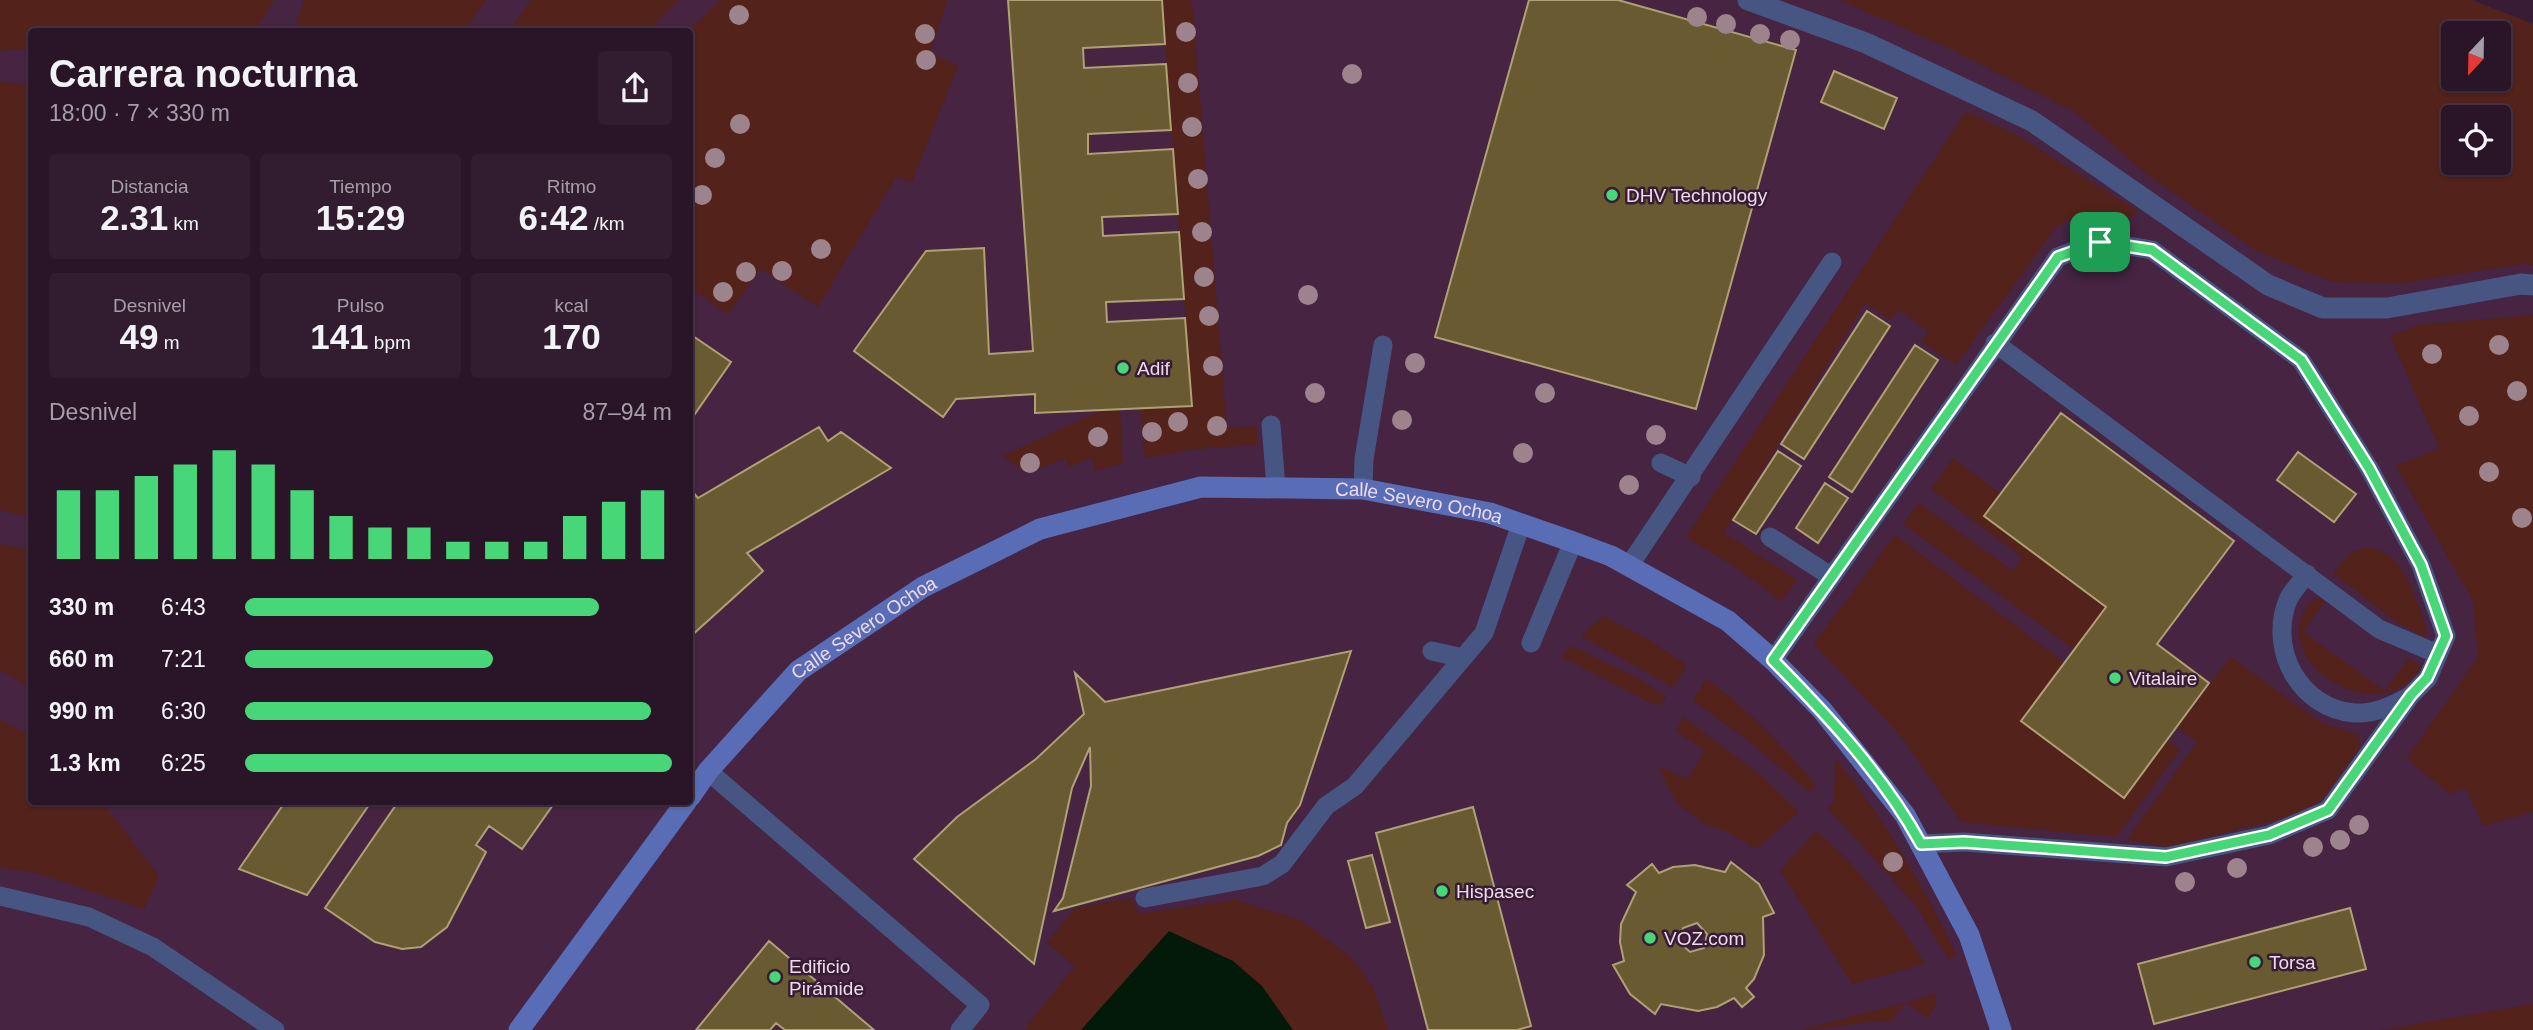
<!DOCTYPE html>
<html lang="es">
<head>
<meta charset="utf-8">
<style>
	body { margin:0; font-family:Arial,sans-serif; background:#321d30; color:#f1f3f6; height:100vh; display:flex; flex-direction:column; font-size:26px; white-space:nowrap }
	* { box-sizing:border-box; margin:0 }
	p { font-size:23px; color:#a59ea8 }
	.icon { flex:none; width:38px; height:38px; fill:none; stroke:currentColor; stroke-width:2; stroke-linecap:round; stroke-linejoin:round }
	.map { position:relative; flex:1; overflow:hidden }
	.side { position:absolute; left:28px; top:28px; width:665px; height:777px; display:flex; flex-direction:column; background:#2a1428; border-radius:7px; box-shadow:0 2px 5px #0004,0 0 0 2px #463345 }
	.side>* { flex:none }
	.needle { width:46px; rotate:202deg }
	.buttons { position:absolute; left:2441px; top:21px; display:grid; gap:14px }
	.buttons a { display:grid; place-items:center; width:70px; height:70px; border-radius:7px; background:#2a1428; box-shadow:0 2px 5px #0004,0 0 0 2px #463345; font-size:35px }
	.pin { position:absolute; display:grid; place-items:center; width:60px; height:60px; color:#fff; margin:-30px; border-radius:14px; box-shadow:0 4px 10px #0006 }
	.round { display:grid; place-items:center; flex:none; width:74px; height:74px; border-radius:7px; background:#321d30 }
	.summary { display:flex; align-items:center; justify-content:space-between; height:119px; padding:0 21px }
	h1 { font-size:38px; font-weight:800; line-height:52px }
	.stats { display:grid; grid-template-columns:repeat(3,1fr); gap:10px; height:119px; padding:7px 21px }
	.stats div { display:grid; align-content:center; border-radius:7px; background:#321d30; text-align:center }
	.stats b { font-size:35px; font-weight:800 }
	.stats small { font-size:19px; font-weight:400 }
	.stats p { font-size:19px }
	.chart { height:196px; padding:14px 21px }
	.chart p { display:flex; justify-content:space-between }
	.chart svg { width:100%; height:126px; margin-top:7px; stroke:#48d778; stroke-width:6 }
	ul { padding:0 21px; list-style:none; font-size:23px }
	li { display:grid; grid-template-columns:112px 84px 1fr; align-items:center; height:52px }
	li i { height:18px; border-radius:9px; background:#48d778 }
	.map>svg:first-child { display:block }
	.built { fill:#462442; fill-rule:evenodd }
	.green { fill:#53221a; fill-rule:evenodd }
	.water { fill:#031a09 }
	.building { fill:#695a32; stroke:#b0a075; stroke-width:2; fill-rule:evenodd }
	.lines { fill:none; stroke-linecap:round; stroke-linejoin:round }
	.lane { stroke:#475583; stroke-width:19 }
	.street { stroke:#475583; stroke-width:21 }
	.secondary { stroke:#596db6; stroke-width:21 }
	.tree { fill:#9d838c }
	.route-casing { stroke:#fff; stroke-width:14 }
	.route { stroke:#48d778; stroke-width:9 }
	.poi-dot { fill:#48d778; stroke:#381b35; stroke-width:2.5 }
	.labels { text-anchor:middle; stroke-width:5; stroke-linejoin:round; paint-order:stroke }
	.poi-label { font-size:19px; fill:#eddaea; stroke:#381b35; text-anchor:start }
	.street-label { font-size:19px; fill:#eddaea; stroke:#381b35 }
</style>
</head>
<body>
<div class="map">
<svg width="2533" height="1030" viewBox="0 0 2533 1030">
	<rect width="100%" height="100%" fill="#381b35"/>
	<path class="built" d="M0,0H2472L2533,24V1030H0ZM32,32H690V802H32ZM2454,33H2499V79H2454ZM2454,117H2499V163H2454Z"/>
	<path class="green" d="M0,0H274L255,31L32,32L31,53L23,49L0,51Z
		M305,0H486L464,31H297L296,22Z
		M531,0H679L648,31H509Z
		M721,0H947L930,53L958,66L912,182L896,177L818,307L761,269L728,314L690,288L688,31Z
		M1162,0H1192L1227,428L1257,426V445L1196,449L1145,458L1140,409L1192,406Z
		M1840,0H2472L2533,24V265L2523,264L2401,283L2332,282L2255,250L2148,175L2075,112L1946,47ZM2499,33V79H2454V33ZM2454,117H2499V163H2454Z
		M0,82L31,85V517L0,510Z
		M1966,111L2018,136L2138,211L2131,218C2101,211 2081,210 2055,228L1956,365L1922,342L1929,331L1898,310L1891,320L1865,303L1724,533L1797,580L1781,601L1737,568L1686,537Z
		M2533,315V812L2483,826L2466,788L2449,794L2407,758L2478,657L2473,601L2396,466L2439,448L2390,336L2418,325Z
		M1120,409L1123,463L1095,471L1092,458L1068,467L1066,459L1026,472L1002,456L1103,410Z
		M1953,458L2001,494L1984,516L2106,607L2075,650L1903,524L1919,503L2013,571L2022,557L1931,489Z
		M1895,535L2065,663L2022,721L2124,798L2167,740L2180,750L2116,837L1961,822L1900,735L1814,644Z
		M0,544L31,550V688L0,670Z
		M2365,548C2377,548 2386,552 2395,561C2405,570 2430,626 2426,638L2398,623L2333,573L2352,552Z
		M2319,598L2325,602L2303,632L2385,691L2409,658L2421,666C2387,733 2264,666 2309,603Z
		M1604,616L1649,640L1687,665L1673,687L1581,636Z
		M1572,646L1641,680L1666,697L1661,705L1653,704L1562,657Z
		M2231,657L2320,722L2358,735L2360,747L2321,801L2291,816L2168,847L2127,840L2197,742L2177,727Z
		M1706,679C1748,708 1783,747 1816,785L1809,792L1751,743L1693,700Z
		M1683,717L1759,774L1799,812L1756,849L1726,831L1702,823L1676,802L1658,766L1687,779L1705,751L1676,731Z
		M0,720L31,736L32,802H102L159,876L144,909L37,873L0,867Z
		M1836,760C1886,820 1923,886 1957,956L1948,959L1917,907L1828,808L1833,804Z
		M1816,831C1861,868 1895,915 1925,964L1852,984L1780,870Z
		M1132,898L1138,914L1235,900L1300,920L1351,957L1372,986L1388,1030H1084L1103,1004L1081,1030H1024L1075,966L1047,943L1075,908Z
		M1936,994V1005L1928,1018L1906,1002L1890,1022C1859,1020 1831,1030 1801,1030Z
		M2533,1004V1030H2380Z"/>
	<path class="water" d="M1169,931L1233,961L1262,986L1293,1030H1081Z"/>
	<path class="building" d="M1008,0H1162L1165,44L1083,48L1084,68L1166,64L1171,130L1088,134V154L1173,149L1178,214L1102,217L1103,236L1179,232L1184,299L1106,302L1107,322L1185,318L1192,406L1035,413V394L956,399L943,417L854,351L926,251L984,248L989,354L1033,351Z
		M1529,0H1618L1796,50L1696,409L1435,337Z
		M1834,71L1897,98L1884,129L1821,102Z
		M1867,311L1890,326L1804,459L1781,444Z
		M690,334L731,362L690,421Z
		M1915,345L1938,360L1852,492L1829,477Z
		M2061,413L2234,541L2157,644L2209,683L2124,798L2021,721L2106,607L1984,516Z
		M819,427L828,441L841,432L891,468L747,553L763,571L690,637V493L692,491L698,498Z
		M1778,451L1801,466L1756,534L1733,520Z
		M2298,452L2356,494L2334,522L2277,480Z
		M1825,483L1848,498L1818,543L1796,528Z
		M1351,651L1300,805L1287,823L1281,845L1258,856L1054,911L1063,898L1091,786L1090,747L1072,788L1034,964L914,859L957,817L1036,759L1084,714L1075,673L1105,702Z
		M285,802H371L307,895L239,869Z
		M398,802H555L522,849L489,826L476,845L486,852L447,927L421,947L402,949L375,942L325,908Z
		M1473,807L1531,1026L1517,1030H1428L1376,833Z
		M1372,855L1390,922L1366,928L1348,861Z
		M1731,862L1759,884L1774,913L1763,917L1764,955L1754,979L1746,988L1754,997L1742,1007L1734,998L1717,1007L1698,1011L1661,1004L1655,1014L1630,994L1613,965L1624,961L1620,942L1621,924L1636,892L1627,885L1652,864L1659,873L1673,867L1695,865L1725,872ZM1697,923L1707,934L1704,948L1690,952L1679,942L1683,928Z
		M2350,908L2366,969L2154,1024L2138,964Z
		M769,941L874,1030H785L776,1023L770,1030H696Z"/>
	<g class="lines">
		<path class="lane" d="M1995,343L2379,629L2438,654
			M1271,425L1276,487
			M1661,463L1691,477
			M1363,489L1364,459L1383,345
			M1770,537L1832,577
			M1629,566L1832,262
			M2307,574C2301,582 2292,591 2288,600C2268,649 2299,708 2354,713C2375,714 2392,706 2410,696
			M1531,643L1573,542
			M1432,651L1463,658
			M1773,660L2058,257L2100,241L2152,250L2301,360L2369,468L2421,565L2446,636L2428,678L2411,695L2328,810L2269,835L2166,857L1964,842L1921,844
			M708,771L980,1005L960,1030
			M0,896L89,917L153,947L275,1030
			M1145,898L1263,876L1282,864L1326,806L1355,786L1484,633L1521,524"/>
		<path class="street" d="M1748,0L1866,43L2032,121L2268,285L2323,308H2387L2521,284L2533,285"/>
		<g class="secondary">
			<path id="s1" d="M690,797L708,771L798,671L923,587L1040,529L1201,487L1363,489L1490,513L1573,542L1611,556L1728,621L1773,660L1822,710L1905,815L1969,935L2001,1030"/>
			<path d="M519,1030L686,802"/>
		</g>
	</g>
	<g class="tree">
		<circle cx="739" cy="15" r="10"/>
		<circle cx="1697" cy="17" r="10"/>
		<circle cx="1726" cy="24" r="10"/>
		<circle cx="1186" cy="32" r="10"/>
		<circle cx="925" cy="34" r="10"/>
		<circle cx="1760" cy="34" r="10"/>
		<circle cx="1790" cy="40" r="10"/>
		<circle cx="926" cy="60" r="10"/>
		<circle cx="1352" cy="74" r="10"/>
		<circle cx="1188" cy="83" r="10"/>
		<circle cx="740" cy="124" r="10"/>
		<circle cx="1192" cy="127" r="10"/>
		<circle cx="715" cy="158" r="10"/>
		<circle cx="1198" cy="179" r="10"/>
		<circle cx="702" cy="195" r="10"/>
		<circle cx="1202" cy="232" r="10"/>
		<circle cx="821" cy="249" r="10"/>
		<circle cx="782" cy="271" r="10"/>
		<circle cx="746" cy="272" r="10"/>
		<circle cx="1204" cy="277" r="10"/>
		<circle cx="723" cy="292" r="10"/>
		<circle cx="1308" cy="295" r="10"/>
		<circle cx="1209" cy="316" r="10"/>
		<circle cx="2499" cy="345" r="10"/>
		<circle cx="2432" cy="354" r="10"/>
		<circle cx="1415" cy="363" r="10"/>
		<circle cx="1213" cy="366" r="10"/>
		<circle cx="2517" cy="391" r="10"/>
		<circle cx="1315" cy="393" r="10"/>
		<circle cx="1545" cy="393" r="10"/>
		<circle cx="2469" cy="416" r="10"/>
		<circle cx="1402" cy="420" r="10"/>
		<circle cx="1178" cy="422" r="10"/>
		<circle cx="1217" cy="426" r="10"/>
		<circle cx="1152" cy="432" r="10"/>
		<circle cx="1656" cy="435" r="10"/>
		<circle cx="1098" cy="437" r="10"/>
		<circle cx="1523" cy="453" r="10"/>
		<circle cx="1030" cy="463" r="10"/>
		<circle cx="2489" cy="472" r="10"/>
		<circle cx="1629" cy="485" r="10"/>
		<circle cx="2522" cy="518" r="10"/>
		<circle cx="2359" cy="825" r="10"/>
		<circle cx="2340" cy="840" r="10"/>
		<circle cx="2313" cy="847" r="10"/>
		<circle cx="1893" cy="862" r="10"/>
		<circle cx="2237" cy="868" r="10"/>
		<circle cx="2185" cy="882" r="10"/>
	</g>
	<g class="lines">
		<defs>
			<path id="route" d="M2100,242L2152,250L2301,360L2369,468L2421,565L2446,636L2427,678L2411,695L2328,810L2269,835L2166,857L1964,842L1921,844C1884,776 1828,716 1773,660L2058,257Z"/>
		</defs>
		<use href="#route" class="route-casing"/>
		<use href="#route" class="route"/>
	</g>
	<g class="poi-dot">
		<circle cx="1612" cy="195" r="7"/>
		<circle cx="1123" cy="368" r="7"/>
		<circle cx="2115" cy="678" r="7"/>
		<circle cx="1442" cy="891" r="7"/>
		<circle cx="1650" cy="938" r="7"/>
		<circle cx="2255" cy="962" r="7"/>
		<circle cx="775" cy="977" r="7"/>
	</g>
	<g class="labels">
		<g class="poi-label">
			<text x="1626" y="202">DHV Technology</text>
			<text x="1137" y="375">Adif</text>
			<text x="2129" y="685">Vitalaire</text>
			<text x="1456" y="898">Hispasec</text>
			<text x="1664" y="945">VOZ.com</text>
			<text x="2269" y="969">Torsa</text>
			<text x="789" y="973">Edificio<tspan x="789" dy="22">Pirámide</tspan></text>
		</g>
		<g class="street-label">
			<text dy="7" stroke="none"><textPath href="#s1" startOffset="833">Calle Severo Ochoa</textPath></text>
			<text dy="7" stroke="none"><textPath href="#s1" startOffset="245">Calle Severo Ochoa</textPath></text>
		</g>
	</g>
</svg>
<div class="buttons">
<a><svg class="needle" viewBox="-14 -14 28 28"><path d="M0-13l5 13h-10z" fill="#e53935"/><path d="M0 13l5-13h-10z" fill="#a59ea8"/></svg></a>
<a><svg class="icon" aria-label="locate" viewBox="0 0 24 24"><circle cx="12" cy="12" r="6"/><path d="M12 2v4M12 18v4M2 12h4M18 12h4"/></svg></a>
</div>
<div class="pin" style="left:2100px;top:242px;background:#1e9e55"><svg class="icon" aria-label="arrive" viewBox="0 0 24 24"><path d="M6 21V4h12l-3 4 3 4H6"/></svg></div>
<section class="side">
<div class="summary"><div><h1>Carrera nocturna</h1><p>18:00 · 7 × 330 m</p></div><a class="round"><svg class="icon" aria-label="share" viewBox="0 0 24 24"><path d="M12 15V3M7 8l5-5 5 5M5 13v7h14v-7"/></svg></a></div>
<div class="stats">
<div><p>Distancia</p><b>2.31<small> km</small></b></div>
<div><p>Tiempo</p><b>15:29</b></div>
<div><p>Ritmo</p><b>6:42<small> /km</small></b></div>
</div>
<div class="stats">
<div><p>Desnivel</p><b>49<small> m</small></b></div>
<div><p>Pulso</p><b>141<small> bpm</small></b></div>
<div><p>kcal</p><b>170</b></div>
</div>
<div class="chart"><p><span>Desnivel</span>87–94 m</p>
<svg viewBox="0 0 160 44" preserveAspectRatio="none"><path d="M5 44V20M15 44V20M25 44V15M35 44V11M45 44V6M55 44V11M65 44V20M75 44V29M85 44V33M95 44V33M105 44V38M115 44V38M125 44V38M135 44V29M145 44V24M155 44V20"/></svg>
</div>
<ul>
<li><b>330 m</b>6:43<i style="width:83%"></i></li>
<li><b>660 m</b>7:21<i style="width:58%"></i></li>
<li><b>990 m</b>6:30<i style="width:95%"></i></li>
<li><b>1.3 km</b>6:25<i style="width:100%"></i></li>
</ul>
</section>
</div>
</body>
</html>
